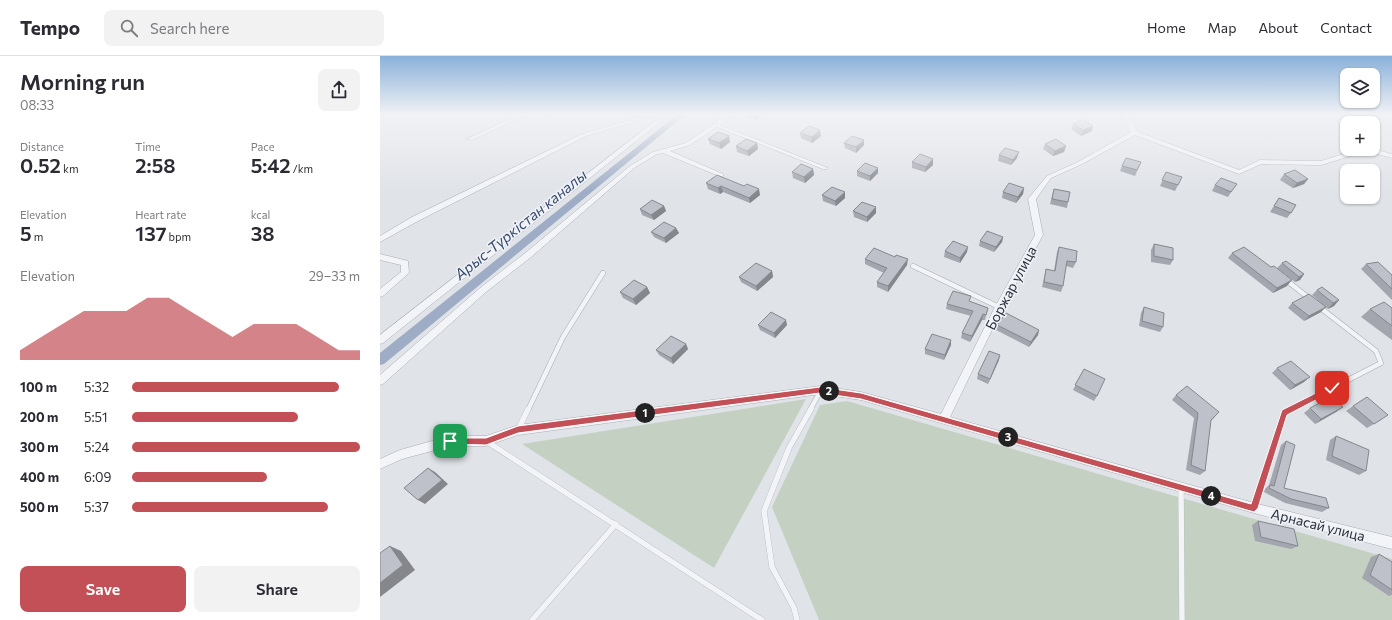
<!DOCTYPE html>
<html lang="en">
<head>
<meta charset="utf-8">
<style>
	body { margin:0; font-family:Commissioner,sans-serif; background:#f2f2f3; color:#2b2b33; height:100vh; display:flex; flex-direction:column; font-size:15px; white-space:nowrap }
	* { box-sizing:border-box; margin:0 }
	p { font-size:13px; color:#7c7c81 }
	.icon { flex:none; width:22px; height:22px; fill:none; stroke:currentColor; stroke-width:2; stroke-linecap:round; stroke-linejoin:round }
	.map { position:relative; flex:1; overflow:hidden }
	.panel { display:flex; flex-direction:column; background:#fff; width:380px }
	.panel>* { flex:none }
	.tools { position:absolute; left:960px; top:12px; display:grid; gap:8px }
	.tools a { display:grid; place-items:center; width:40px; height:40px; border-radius:8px; background:#fff; box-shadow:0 1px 3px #0004; font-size:20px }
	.pin { position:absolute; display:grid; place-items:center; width:34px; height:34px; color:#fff; margin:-17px; border-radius:8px; box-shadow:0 2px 6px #0006 }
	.km { position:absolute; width:20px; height:20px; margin:-10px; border-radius:50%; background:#222; color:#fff; font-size:11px; line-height:20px; text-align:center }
	.round { display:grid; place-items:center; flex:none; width:42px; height:42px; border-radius:8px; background:#f2f2f3 }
	.headline { display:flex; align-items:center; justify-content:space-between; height:68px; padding:0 20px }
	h1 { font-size:22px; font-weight:600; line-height:30px }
	.figures { display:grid; grid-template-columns:repeat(3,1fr); gap:6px; height:68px; padding:4px 20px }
	.figures div { display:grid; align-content:center }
	.figures b { font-size:20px; font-weight:600 }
	.figures small { font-size:11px; font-weight:400 }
	.figures p { font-size:11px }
	.chart { height:112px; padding:8px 20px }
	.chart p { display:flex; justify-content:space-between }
	.chart svg { width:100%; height:72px; margin-top:4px; fill:#c25056; opacity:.7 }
	.action { display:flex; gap:8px; margin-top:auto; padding:8px 20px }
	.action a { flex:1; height:46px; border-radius:8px; background:#c25056; color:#fff; font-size:16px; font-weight:600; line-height:46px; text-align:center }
	.action a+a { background:#f2f2f3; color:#2b2b33 }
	ul { padding:0 20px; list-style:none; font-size:13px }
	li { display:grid; grid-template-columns:64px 48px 1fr; align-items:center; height:30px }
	li i { height:10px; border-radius:5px; background:#c25056 }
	header { display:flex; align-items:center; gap:24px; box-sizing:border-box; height:56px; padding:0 20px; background:#fff; border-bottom:1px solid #e1e1e2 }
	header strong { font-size:19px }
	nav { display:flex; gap:22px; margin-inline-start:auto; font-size:14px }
	.search { width:280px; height:36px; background:#f2f2f3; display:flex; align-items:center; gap:10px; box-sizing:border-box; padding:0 14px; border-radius:8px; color:#7c7c81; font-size:15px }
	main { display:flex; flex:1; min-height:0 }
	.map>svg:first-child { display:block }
	.green { fill:#c4d1c2 }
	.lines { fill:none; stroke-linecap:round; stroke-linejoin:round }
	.canal { fill:#9eadc5; fill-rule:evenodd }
	.service-far1-casing { stroke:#a9adb5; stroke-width:5.5 }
	.service-casing { stroke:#a9adb5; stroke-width:6 }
	.minor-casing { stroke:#a9adb5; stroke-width:1 }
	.service-far1 { stroke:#f3f4f7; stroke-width:4.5 }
	.service { stroke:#f3f4f7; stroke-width:5.5 }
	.minor { fill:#f3f4f7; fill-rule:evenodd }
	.wall { fill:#a3a6ae }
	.shaded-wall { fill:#85878d }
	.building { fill:#bec1ca; stroke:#85878d }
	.route { fill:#c25056; stroke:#fff }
	.labels { text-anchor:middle; stroke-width:3; stroke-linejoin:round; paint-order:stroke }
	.street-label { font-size:14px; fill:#2a303e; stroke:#f0f2f6 }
	.water-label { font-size:15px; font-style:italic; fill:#384b6e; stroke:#f0f2f6 }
</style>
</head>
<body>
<header>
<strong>Tempo</strong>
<div class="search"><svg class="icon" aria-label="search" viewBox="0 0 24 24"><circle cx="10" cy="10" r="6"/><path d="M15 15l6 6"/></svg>Search here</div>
<nav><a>Home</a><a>Map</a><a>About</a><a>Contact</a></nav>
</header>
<main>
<section class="panel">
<div class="headline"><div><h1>Morning run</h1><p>08:33</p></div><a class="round"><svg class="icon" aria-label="share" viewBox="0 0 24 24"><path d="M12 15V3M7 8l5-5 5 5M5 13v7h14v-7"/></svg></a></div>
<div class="figures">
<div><p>Distance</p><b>0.52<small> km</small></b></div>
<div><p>Time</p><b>2:58</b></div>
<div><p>Pace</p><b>5:42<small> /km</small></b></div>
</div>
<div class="figures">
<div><p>Elevation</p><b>5<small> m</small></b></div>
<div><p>Heart rate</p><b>137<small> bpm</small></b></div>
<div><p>kcal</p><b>38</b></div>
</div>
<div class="chart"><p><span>Elevation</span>29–33 m</p>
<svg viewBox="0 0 160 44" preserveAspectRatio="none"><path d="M0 44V38L10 30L20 22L30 14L40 14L50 14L60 6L70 6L80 14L90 22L100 30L110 22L120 22L130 22L140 30L150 38L160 38V44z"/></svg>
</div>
<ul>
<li><b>100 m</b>5:32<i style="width:91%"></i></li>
<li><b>200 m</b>5:51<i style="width:73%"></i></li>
<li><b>300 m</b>5:24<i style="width:100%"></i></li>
<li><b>400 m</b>6:09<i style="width:59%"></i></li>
<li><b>500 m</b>5:37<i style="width:86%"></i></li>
</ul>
<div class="action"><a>Save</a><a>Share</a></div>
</section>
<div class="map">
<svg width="1012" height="564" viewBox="0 0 1012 564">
	<rect width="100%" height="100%" fill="#e0e3e8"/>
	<path class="green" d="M426,343L334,512L142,388Z
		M467,345L1012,503V564H439L392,451L440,349Z"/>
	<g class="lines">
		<path class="canal" d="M298,58H306L4,308L0,309V297Z"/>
		<defs>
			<path id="service-far1" d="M533,210L619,251
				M906,224L930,243
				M148,354L183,281L223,217
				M430,354L441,334
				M910,354L1001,307L996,295L938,250"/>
			<path id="service" d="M138,374L148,353
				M106,385L382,564
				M801,431L802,564
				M874,452L904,357L912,353
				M152,564L236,468
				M417,564L414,552L392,511L384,455L409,392L431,353"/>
			<path id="minor" d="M141,58H148L92,84L87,83Z
				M272,58H280L206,80L38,165L0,186V180L32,161L202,78Z
				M284,58H290L3,287L0,288V279Z
				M346,58H352L340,69L448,112L447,113H443L337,71L310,89L290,95L343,118V120H339L283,97L277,98L254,112L150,202L106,236L3,328L0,329V319L100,232L144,198L250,110L273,96L306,87L334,68Z
				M742,58H748L758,76L859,114L880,104L941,105L973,95L993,93L1012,98V102L993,97L974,99L941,109L881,108L859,118L755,79L702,108L671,122L656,143L663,179L623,251L570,361L874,447L1012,481V493L874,457L481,344L441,338L138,379L106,390H70L22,403L0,413V403L20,394L70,380H106L138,369L441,330L481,336L561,358L615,251L655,179L648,143L667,120L698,106L751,76Z
				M0,198L28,205L29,217L3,240L0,241V233L21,216V209L0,204Z"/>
		</defs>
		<use href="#service-far1" class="service-far1-casing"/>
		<use href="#service" class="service-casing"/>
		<use href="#minor" class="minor-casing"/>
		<use href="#service-far1" class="service-far1"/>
		<use href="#service" class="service"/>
		<use href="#minor" class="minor"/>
	</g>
	<path class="wall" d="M163,58H176L169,61Z
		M365,58H385L376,64L365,61Z
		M693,68L712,75L701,80L691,73Z
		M420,77L441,80L432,87L421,82Z
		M328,83L350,86L341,93L330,88Z
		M377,87L378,93L369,100L357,96L356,90Z
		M464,87L484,89L476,97L465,92Z
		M665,88L686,90L684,96L673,100L663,93Z
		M619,99L637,102L631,109L618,105Z
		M553,103V109L545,116L532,112V106Z
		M761,106L755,120L740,115L742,110Z
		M498,112V117L490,125L477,120V115Z
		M433,113L434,119L425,127L413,122L412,116Z
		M786,116L802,121L795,135L780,130Z
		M904,118L928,123L924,128L913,132L900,124Z
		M337,119L380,139L370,147L343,136L340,138L328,133L326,127Z
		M835,129L853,133L848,141L832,135Z
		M644,132L643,138L636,147L622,142L623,136Z
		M674,133L688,146L687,152L670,148Z
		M442,139L465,142L456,150L443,145Z
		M899,142L911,157L907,162L890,156Z
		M284,150L286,155L274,164L262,159L260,153Z
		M496,151V157L487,166L474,161L473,155Z
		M296,172L299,177L286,187L274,181L271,176Z
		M623,181L622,186L614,196L599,190L600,185Z
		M774,188L793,204L790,209L771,206V194Z
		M679,191L696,206L693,212L686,210L683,230L681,236L662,231L666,213L674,215L677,196Z
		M565,195L587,196L580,207L564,201Z
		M852,197L907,230L893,237L848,202Z
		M485,203L527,209L508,236L497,231V226L504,217L485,208Z
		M902,207L924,218L920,224L915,226L897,212Z
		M986,208L1012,219V244L981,213Z
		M392,215L393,221L377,235L361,226L359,221Z
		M267,231L270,237L256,249L243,242L240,236Z
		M937,234L959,244L954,250L948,253L932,239Z
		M590,246L608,252L605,264H602L590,286L581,282L582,277L591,260L566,253L567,248Z
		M912,247L941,256L924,265L908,252Z
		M764,251L783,271L780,276L759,270L761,257Z
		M1012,252V284L981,261L990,253Z
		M378,269H407L395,282L380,274Z
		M617,269L659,274L658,279L649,291L616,274Z
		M571,284V289L564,304L545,298V293Z
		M306,288L308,293L293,308L279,299L276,294Z
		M619,304L608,328L597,323L598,318Z
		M897,312L924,326L910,334L892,317Z
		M704,313L717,340L714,345L693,334Z
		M796,339L835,361L831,365L825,415L820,419L806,414L814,362L792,344Z
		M973,350L1001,364L987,372L966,355Z
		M930,352L956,356L935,368L924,357Z
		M956,380L986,415L979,419L946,404L950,384Z
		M906,385L904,432L949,452L942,456L905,447L884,436L885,433L889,429L901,389Z
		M878,465L918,490L911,493L875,485L872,469Z
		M999,498L1012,506V539L1009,540L982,522L991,501Z"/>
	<path class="shaded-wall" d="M168,58H176L169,61Z
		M377,58H385L376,64L375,59Z
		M713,70L712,75L701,80L703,74Z
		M440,74L441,80L432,87V81Z
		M349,80L350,86L341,93L339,87Z
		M484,84V89L476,97V91Z
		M377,87L378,93L369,100L367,95Z
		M686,90L684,96L673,100L675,95Z
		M639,96L637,102L631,109L633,104Z
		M553,103V109L545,116L546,111Z
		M498,112V117L490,125V120Z
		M433,113L434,119L425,127L424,121Z
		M928,123L924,128L913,132L917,127Z
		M341,130L343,136L340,138L338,132Z
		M644,132L643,138L636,147L638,141Z
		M379,133L380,139L370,147L369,142Z
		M465,136V142L456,150L455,145Z
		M284,150L286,155L274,164L271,159Z
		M496,151V157L487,166V161Z
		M296,172L299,177L286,187L284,182Z
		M623,181L622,186L614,196L616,191Z
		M588,191L587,196L580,207V202Z
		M528,203L527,209L508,236V230Z
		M392,215L393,221L377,235L376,230Z
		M924,218L920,224L915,226L919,221Z
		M912,224L907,230L893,237L897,232Z
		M267,231L270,237L256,249L253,243Z
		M959,244L954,250L948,253L953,247Z
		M946,251L941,256L924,265L929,260Z
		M603,258L602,264L590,286L592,280Z
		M406,264L407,269L395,282L394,277Z
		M659,274L658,279L649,291L651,286Z
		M571,284V289L564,304L565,299Z
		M306,288L308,293L293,308L291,302Z
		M620,299L619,304L608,328L610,323Z
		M930,321L924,326L910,334L915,329Z
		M963,351L956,356L935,368L941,363Z
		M48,412L55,416L68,428L45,448L38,444Z
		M10,490L21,495L35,514L0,541V527Z"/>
	<path class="building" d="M703,63L713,70L703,74L693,68Z
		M429,70L440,74L432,81L420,77Z
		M338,76L349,80L339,87L328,83Z
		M472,80L484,84L476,91L464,87Z
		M366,83L377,87L367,95L356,90Z
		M676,83L686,90L675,95L665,88Z
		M625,92L639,96L633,104L619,99Z
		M540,98L553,103L546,111L532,106Z
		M746,102L761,106L757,114L742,110Z
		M485,107L498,112L490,120L477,115Z
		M421,108L433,113L424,121L412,116Z
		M915,114L928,123L917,127L904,118Z
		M786,116L802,121L798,129L782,124Z
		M337,119L364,130L367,128L379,133L369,142L341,130L338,132L326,127Z
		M993,120L997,122L993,125Z
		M841,122L857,128L851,136L835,129Z
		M629,127L644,132L638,141L623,136Z
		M452,131L465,136L455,145L442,139Z
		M674,133L690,136L688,146L672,143Z
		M899,142L916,149L911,157L894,150Z
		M272,144L284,150L271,159L260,153Z
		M482,146L496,151L487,161L473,155Z
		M284,166L296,172L284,182L271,176Z
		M607,175L623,181L616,191L600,185Z
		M573,185L588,191L580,202L565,195Z
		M774,188L793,192V204L774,200Z
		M679,191L697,195L696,206L687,205L683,230L664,226L666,213L675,215Z
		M864,191L891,211L894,210L912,224L897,232L852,197Z
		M494,192L515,201L516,199L528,203L508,230L497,226L507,212L485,203Z
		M906,205L924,218L919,221L902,207Z
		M998,206L1012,219V233L986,208Z
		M376,207L392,215L376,230L359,221Z
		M254,224L267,231L253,243L240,236Z
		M942,231L959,244L953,247L937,234Z
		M573,235L591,240L589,245L608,252L606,259L603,258L592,280L582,277L593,255L567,248Z
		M929,238L946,251L929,260L912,247Z
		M1004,246L1012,252V270L990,253Z
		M764,251L784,257L783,271L762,265Z
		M391,256L406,264L394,277L378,269Z
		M626,257L659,274L651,286L617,269Z
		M552,278L571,284L565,299L545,293Z
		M291,280L306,288L291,302L276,294Z
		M609,295L620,299L610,323L598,318Z
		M911,305L930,321L915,329L897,312Z
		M704,313L725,323L717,340L695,329Z
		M807,330L839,356L831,364L825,415L811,409L818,357L796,339Z
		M951,341L963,351L941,363L930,352Z
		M987,341L1008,359L994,368L973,350Z
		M956,380L989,394L986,415L952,400Z
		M906,385L915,389L904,432L946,442L949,452L911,443L889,432L890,429L894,430Z
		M48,412L62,424L38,444L24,432Z
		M878,465L914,473L918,490L881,481Z
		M10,490L23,509L0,527V497Z
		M999,498L1012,506V534L990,519Z"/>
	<linearGradient id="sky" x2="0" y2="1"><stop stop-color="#8ab1da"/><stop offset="0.43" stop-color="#f1f2f5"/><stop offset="1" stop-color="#f1f2f5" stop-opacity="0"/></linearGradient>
	<rect width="1012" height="136" fill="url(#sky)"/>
	<path class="route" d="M952,329L955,330V334L907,359L878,452L874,456L481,343L440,337L138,377L106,389L70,388L66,385L70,382H106L138,370L440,331L481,337L871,448L902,354Z"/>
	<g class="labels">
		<g class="street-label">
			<text transform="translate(631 232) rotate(-62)" y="5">Боржар улица</text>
			<text transform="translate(938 469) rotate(14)" y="5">Арнасай улица</text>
		</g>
		<g class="water-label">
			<text transform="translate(141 169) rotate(-39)" y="5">Арыс-Түркістан каналы</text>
		</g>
	</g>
</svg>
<div class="tools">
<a><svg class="icon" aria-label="layers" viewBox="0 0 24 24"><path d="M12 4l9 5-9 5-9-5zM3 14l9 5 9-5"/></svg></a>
<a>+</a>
<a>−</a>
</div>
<div class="pin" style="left:70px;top:385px;background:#1e9e55"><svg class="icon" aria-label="arrive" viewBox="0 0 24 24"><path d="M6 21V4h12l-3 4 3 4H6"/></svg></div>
<div class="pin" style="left:952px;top:332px;background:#d93025"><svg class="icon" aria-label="check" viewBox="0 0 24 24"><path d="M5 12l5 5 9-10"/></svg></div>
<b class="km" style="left:265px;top:357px">1</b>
<b class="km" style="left:449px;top:335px">2</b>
<b class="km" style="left:628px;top:381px">3</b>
<b class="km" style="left:831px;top:440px">4</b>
</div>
</main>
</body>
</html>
